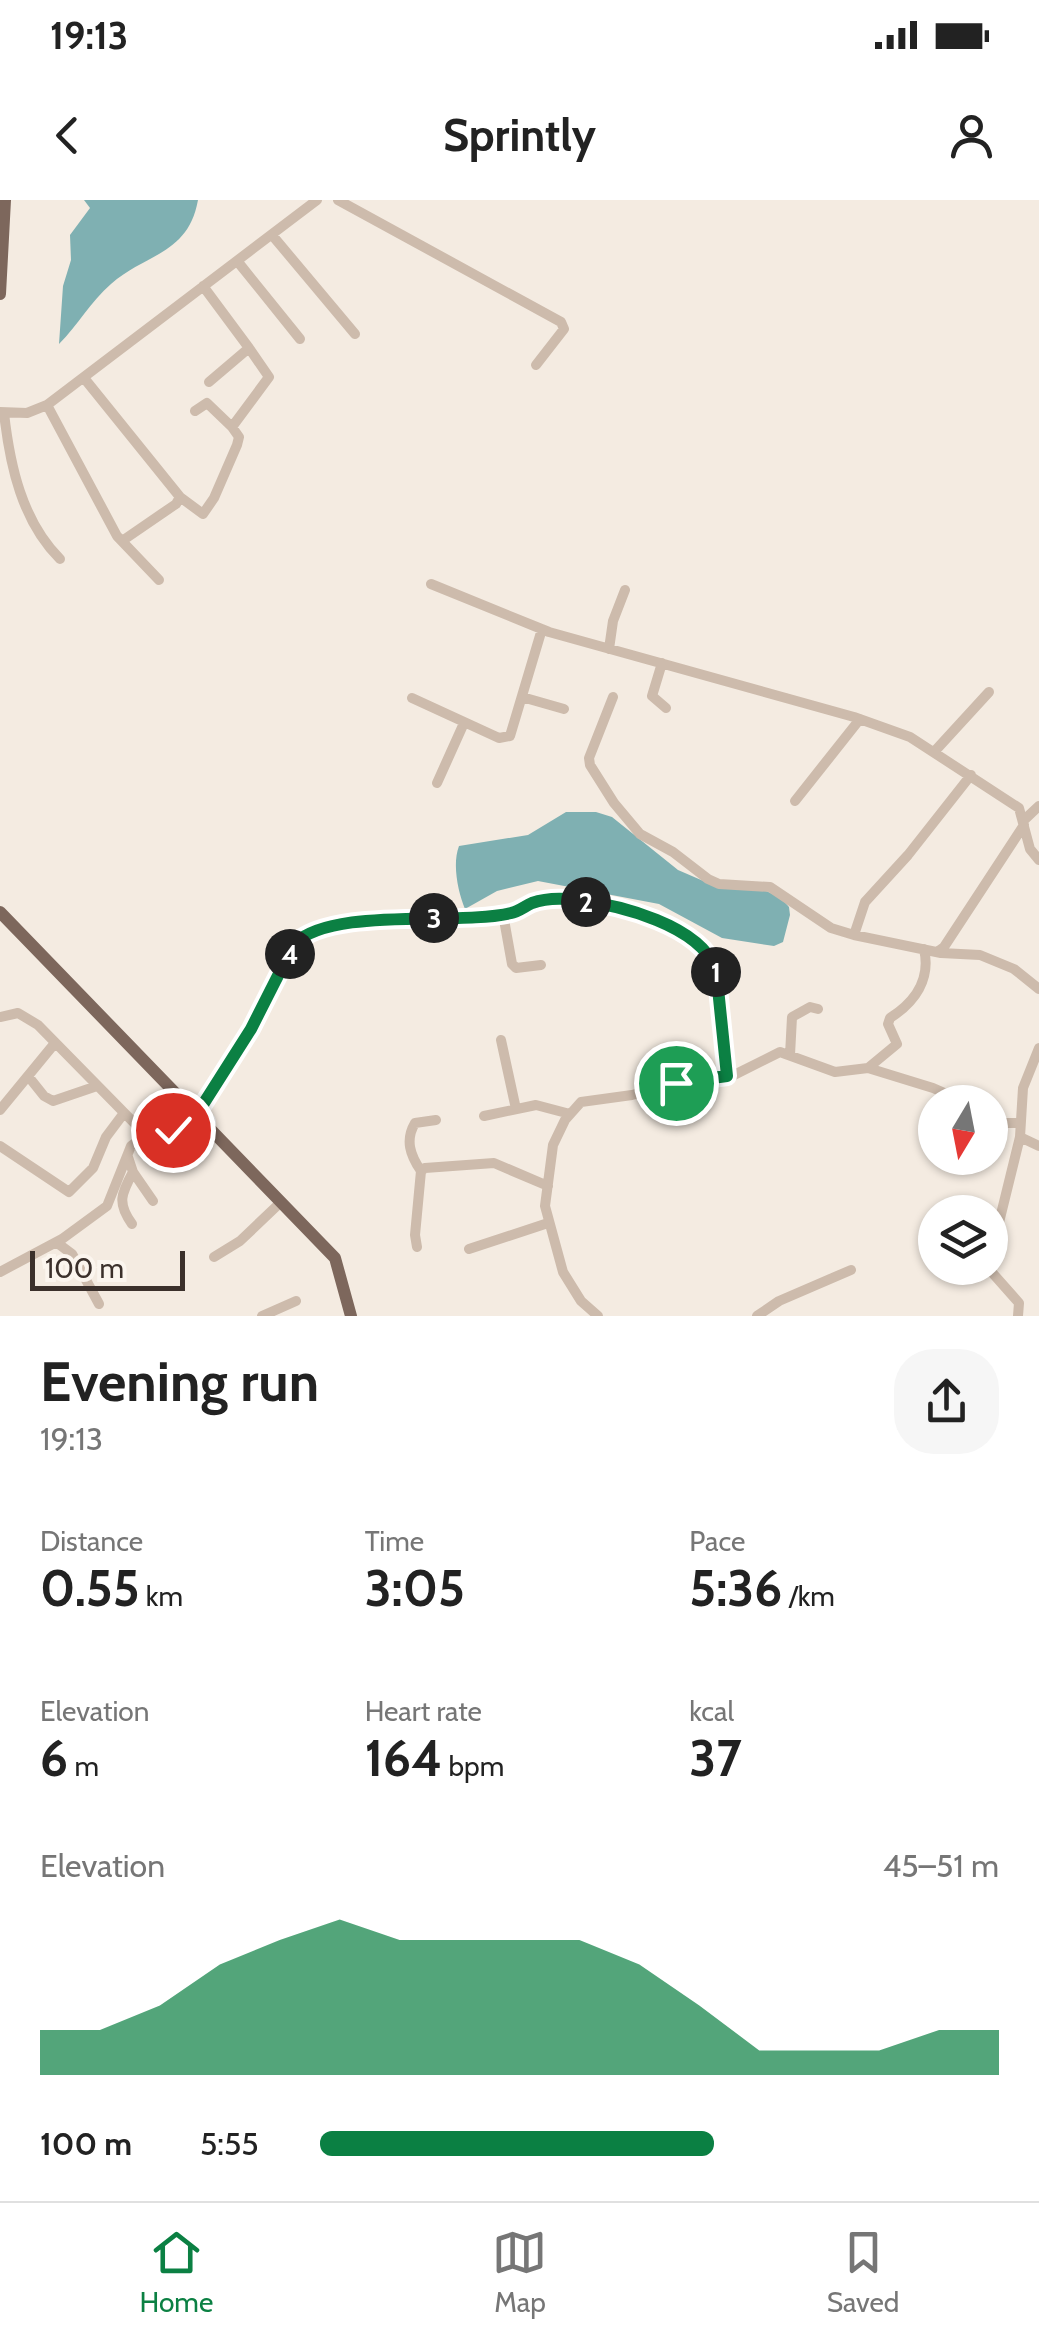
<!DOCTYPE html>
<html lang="en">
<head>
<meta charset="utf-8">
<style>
	body { margin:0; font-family:Cabin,sans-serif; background:#f6f6f6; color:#222; height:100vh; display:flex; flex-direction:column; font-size:38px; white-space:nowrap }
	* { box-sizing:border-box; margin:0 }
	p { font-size:32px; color:#767676 }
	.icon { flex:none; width:55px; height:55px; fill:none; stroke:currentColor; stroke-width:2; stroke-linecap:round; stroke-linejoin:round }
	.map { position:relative; height:1116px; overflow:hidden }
	.panel { display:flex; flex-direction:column; background:#fff; flex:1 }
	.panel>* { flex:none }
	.needle { width:65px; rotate:190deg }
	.tools { position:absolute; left:918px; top:885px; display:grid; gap:20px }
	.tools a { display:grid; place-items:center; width:90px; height:90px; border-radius:50%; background:#fff; box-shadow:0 2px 8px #0004; font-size:50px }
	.scale { position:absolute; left:30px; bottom:25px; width:155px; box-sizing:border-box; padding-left:10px; border:5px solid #3b302b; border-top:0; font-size:28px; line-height:35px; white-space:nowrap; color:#3b302b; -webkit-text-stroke:8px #fbf5ee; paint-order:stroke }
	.pin { position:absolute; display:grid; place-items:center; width:85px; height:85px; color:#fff; margin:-42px; border:5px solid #fff; border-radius:50%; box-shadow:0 2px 10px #0007 }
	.km { position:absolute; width:50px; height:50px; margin:-25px; border-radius:50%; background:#222; color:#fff; font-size:28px; line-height:50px; text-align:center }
	.round { display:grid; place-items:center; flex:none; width:105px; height:105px; border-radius:40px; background:#f6f6f6 }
	.headline { display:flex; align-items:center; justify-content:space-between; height:170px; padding:0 40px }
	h1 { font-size:55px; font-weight:800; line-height:75px }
	.stats { display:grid; grid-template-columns:repeat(3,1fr); gap:15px; height:170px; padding:10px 40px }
	.stats div { display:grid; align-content:center }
	.stats b { font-size:50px; font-weight:800 }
	.stats small { font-size:28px; font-weight:400 }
	.stats p { font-size:28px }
	.chart { height:280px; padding:20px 40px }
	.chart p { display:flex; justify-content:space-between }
	.chart svg { width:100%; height:180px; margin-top:10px; fill:#0b8043; opacity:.7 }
	ul { padding:0 40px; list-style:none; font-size:32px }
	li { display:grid; grid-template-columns:160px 120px 1fr; align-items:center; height:75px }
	li i { height:25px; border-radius:12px; background:#0b8043 }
	.status { display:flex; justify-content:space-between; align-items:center; height:70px; padding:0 50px; background:#fff; direction:ltr }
	.status svg { height:28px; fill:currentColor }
	header { display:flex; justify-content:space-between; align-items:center; height:130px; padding:0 40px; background:#fff; font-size:45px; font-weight:800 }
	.menu { display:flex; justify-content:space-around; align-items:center; height:140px; border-top:2px solid #e0e0e0; background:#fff; font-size:28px; color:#767676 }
	.menu a { display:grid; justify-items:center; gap:5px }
	.menu .on { color:#0b8043 }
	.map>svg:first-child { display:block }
	.water { fill:#7fb0b2 }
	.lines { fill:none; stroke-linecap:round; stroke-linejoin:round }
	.minor { stroke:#cdbbac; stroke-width:10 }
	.major { stroke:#7d675c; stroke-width:12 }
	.route-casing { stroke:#fff; stroke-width:20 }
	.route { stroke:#0b8043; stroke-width:12 }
</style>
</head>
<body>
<div class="status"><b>19:13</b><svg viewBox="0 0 49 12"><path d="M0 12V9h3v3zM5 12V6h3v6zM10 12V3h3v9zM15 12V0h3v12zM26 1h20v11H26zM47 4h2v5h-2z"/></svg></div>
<header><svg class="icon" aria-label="back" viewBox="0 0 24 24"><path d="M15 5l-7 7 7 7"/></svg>Sprintly<svg class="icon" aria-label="person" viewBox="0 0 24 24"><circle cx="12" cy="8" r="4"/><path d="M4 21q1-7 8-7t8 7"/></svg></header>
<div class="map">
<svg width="1039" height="1116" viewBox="0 0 1039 1116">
	<rect width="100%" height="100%" fill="#f4ebe1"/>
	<path class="water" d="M84,0H198C188,55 146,53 111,84C91,101 78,125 59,144L63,86L71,60L70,35L90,8Z
		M566,612H596L612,617L678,670L715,686L758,687L781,698L789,707L790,715L783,742L774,746L722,738L659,704L538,681L497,691L465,709C458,692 452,664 459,646L528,635Z"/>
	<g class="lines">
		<path class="minor" d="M338,0L561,122L564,129L536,165
			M272,35L355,134
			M238,62L300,139
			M203,86L249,148L209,182
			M84,178L180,297L203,314L214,298L237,245L239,237L232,227
			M47,205L117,336L159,380
			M195,211L207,203L232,227L269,177L249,148
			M0,212L27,213L47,205L317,0
			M4,213C10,266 22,321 60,359
			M122,341L176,304L180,297
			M431,384L549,432L854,517L910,537L1019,608L1030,649L1039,660
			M609,449L613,421L625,390
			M662,463L652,496L666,508
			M522,497L564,509
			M613,497L589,558L590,565L614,603L640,634L673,652L708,679L719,684L770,687L831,728L854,735L941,753L980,755L1014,769L1039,789
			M412,498L499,538L510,536L542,429
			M934,552L989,492
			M437,583L464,523
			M795,601L860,519
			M1023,621L1039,606
			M503,714L512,764L516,768L541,765
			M854,735L865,702L908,655L971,575
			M937,752L944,747L1024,625
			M0,817L18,813L38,825L146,935
			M501,840L516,909
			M790,855L792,817L810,807L818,809
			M868,868L897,844L888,824L890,818C915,802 931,779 924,749
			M28,876L44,896L53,901L97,886
			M0,910L55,843
			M197,914L251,829L294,745L310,732L332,725L513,713L548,699L577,700L646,715L692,741L711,758L716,769L727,876
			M990,915L1004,923H1020
			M484,916L536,905L570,914
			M1020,937L1039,946
			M0,946L69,992L93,968L106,937L124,913
			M128,957L133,972C121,994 117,1003 132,1024
			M421,971C410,955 405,940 415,923L436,920
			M133,972L153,1001
			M56,1042L72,1054L99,1104
			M417,1047L415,1035L421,971L425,968L494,963L548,986
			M934,1048H935
			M469,1049L548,1023
			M214,1057L240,1041L281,1002
			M990,1059L1020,937L1023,888L1039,848
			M988,1068L1019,1103L1018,1116
			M0,1072L62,1039L107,1006L131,946L146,935L206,922
			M262,1116L296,1101
			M598,1116L581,1101L563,1072L545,1006L553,945L565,920L581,902L632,895L676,883L734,875L780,852L835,872L868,868L933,888L965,902
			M757,1116L779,1101L851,1070"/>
		<path class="major" d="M0,94L5,0
			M0,712L335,1058L351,1116"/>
	</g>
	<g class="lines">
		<defs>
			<path id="route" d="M173,930L206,922L197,914L251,829L294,744C333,706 457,726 511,713C518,712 525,706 532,703C546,698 562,698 577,700C620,705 699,725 716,769L727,876L676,883"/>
		</defs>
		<use href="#route" class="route-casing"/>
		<use href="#route" class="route"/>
	</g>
</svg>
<div class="tools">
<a><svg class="needle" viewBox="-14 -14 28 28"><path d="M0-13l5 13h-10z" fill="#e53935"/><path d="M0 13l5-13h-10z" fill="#767676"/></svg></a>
<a><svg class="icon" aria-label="layers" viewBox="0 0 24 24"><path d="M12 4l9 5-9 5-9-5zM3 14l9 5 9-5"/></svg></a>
</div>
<div class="scale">100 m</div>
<div class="pin" style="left:676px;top:883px;background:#1e9e55"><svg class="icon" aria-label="arrive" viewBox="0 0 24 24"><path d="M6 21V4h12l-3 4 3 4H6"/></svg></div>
<div class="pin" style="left:173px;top:930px;background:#d93025"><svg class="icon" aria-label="check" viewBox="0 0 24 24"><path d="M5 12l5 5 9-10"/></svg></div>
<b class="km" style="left:716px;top:772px">1</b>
<b class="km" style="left:586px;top:702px">2</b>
<b class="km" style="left:434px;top:718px">3</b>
<b class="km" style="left:290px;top:754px">4</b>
</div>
<section class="panel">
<div class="headline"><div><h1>Evening run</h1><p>19:13</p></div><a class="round"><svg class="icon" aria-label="share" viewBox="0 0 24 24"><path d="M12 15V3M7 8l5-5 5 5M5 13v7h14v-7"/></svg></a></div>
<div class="stats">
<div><p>Distance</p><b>0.55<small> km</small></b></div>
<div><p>Time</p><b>3:05</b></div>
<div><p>Pace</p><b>5:36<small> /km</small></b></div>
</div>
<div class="stats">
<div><p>Elevation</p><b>6<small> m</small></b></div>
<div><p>Heart rate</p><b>164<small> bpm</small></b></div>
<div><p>kcal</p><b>37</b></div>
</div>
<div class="chart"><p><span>Elevation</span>45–51 m</p>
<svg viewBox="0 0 160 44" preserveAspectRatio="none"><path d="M0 44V33L10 33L20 27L30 17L40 11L50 6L60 11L70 11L80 11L90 11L100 17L110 27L120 38L130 38L140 38L150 33L160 33V44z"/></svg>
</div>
<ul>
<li><b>100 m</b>5:55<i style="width:58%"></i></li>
</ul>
</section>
<nav class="menu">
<a class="on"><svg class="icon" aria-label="home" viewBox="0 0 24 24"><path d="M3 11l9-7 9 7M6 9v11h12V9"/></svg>Home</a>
<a><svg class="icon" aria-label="map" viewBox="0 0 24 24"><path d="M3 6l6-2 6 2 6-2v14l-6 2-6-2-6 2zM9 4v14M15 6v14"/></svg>Map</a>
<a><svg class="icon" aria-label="saved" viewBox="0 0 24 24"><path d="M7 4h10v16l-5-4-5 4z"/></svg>Saved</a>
</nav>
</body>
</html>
